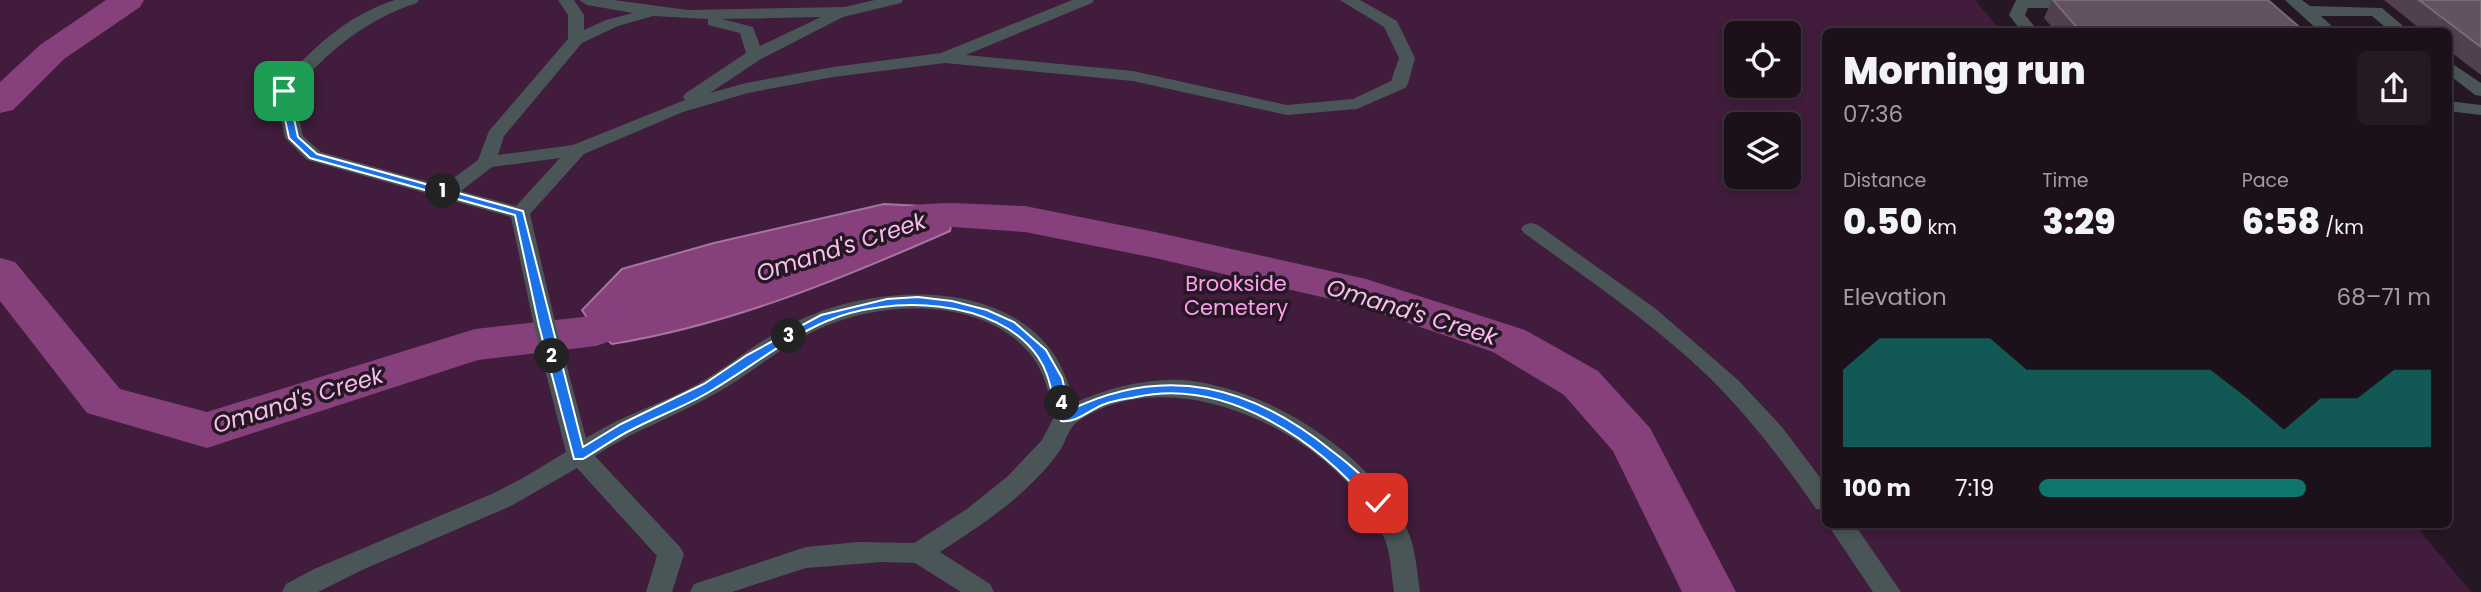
<!DOCTYPE html>
<html lang="en">
<head>
<meta charset="utf-8">
<style>
	body { margin:0; font-family:Poppins,sans-serif; background:#251a24; color:#f1f3f6; height:100vh; display:flex; flex-direction:column; font-size:26px; white-space:nowrap }
	* { box-sizing:border-box; margin:0 }
	p { font-size:23px; color:#a09da3 }
	.icon { flex:none; width:38px; height:38px; fill:none; stroke:currentColor; stroke-width:2; stroke-linecap:round; stroke-linejoin:round }
	.map { position:relative; flex:1; overflow:hidden }
	.side { position:absolute; left:1822px; top:28px; width:630px; height:500px; display:flex; flex-direction:column; background:#1c111b; border-radius:10px; box-shadow:0 4px 10px #0003,0 0 0 2px #3a313a }
	.side>* { flex:none }
	.fabs { position:absolute; left:1724px; top:21px; display:grid; gap:14px }
	.fabs a { display:grid; place-items:center; width:77px; height:77px; border-radius:10px; background:#1c111b; box-shadow:0 4px 10px #0003,0 0 0 2px #3a313a; font-size:35px }
	.pin { position:absolute; display:grid; place-items:center; width:60px; height:60px; color:#fff; margin:-30px; border-radius:14px; box-shadow:0 4px 10px #0006 }
	.km { position:absolute; width:35px; height:35px; margin:-18px; border-radius:50%; background:#222; color:#fff; font-size:19px; line-height:35px; text-align:center }
	.round { display:grid; place-items:center; flex:none; width:74px; height:74px; border-radius:10px; background:#251a24 }
	.head { display:flex; align-items:center; justify-content:space-between; height:119px; padding:0 21px }
	h1 { font-size:38px; font-weight:800; line-height:52px }
	.figures { display:grid; grid-template-columns:repeat(3,1fr); gap:10px; height:119px; padding:7px 21px }
	.figures div { display:grid; align-content:center }
	.figures b { font-size:35px; font-weight:800 }
	.figures small { font-size:19px; font-weight:400 }
	.figures p { font-size:19px }
	.chart { height:196px; padding:14px 21px }
	.chart p { display:flex; justify-content:space-between }
	.chart svg { width:100%; height:126px; margin-top:7px; fill:#0f766e; opacity:.7 }
	ul { padding:0 21px; list-style:none; font-size:23px }
	li { display:grid; grid-template-columns:112px 84px 1fr; align-items:center; height:52px }
	li i { height:18px; border-radius:9px; background:#0f766e }
	.map>svg:first-child { display:block }
	.green { fill:#411c3c; fill-rule:evenodd }
	.water { fill:#86417d; stroke:#a773a0; stroke-width:2 }
	.lines { fill:none; stroke-linecap:round; stroke-linejoin:round }
	.river { fill:#86417d; fill-rule:evenodd }
	.minor { fill:#495557; fill-rule:evenodd }
	.wall { fill:#51414e }
	.building { fill:#635260; stroke:#796a76; stroke-width:2 }
	.route { fill:#1a73e8; stroke:#fff; stroke-width:2 }
	.labels { text-anchor:middle; stroke-width:7; stroke-linejoin:round; paint-order:stroke }
	.park-label { font-size:21px; fill:#fe9eef; stroke:#261724 }
	.water-label { font-size:23px; font-style:italic; fill:#f7bded; stroke:#261724 }
</style>
</head>
<body>
<div class="map">
<svg width="2481" height="592" viewBox="0 0 2481 592">
	<rect width="100%" height="100%" fill="#261724"/>
	<path class="green" d="M0,0H1975L2001,31L1825,32V525H2415L2471,592H0ZM1736,33H1788V86H1736ZM1736,124H1788V177H1736Z"/>
	<path class="water" d="M884,204L943,207L953,215L950,231C841,279 730,325 612,344L596,331L582,310L622,269L714,243Z"/>
	<g class="lines">
		<path class="river" d="M106,0H144L140,7L64,59L13,110L0,113V82L40,45Z
			M953,203L1025,206L1155,232L1366,279L1525,330L1598,371L1650,428L1736,592H1682L1613,451L1564,395L1493,352L1356,305L1155,258L1025,232L953,227L920,230L894,238L879,234L873,225C888,203 928,204 953,203Z
			M0,258L15,262L120,389L207,412L475,329L592,316L653,296L669,301L675,311L669,321L596,346L478,360L207,448L87,413L0,301Z"/>
		<path class="minor" d="M395,0H419L417,3C365,20 328,51 293,92L303,136L321,152L443,186L478,160L489,131L568,39V15L558,0H574L584,15V30L606,20L633,13L587,5L579,0H614L688,10L844,7L875,0H903L901,3L843,17L761,59L710,93L746,83L833,67L941,53L1072,0H1094L1092,3L966,55L1133,71L1287,105L1353,99L1391,81L1399,58L1384,27L1340,0H1360L1397,21L1415,58L1408,84L1405,88L1357,109L1287,115L1133,81L945,63L833,77L748,93L683,112L584,154L530,214L556,326L586,438C621,416 660,404 696,385C733,364 765,335 804,318C878,285 997,279 1051,350C1063,366 1069,385 1074,403C1108,388 1146,378 1183,380C1268,387 1375,455 1409,534C1416,552 1417,573 1420,592H1394C1391,573 1391,552 1383,535C1340,437 1174,354 1077,422C1069,428 1066,440 1061,449C1054,459 1046,469 1037,478C1009,507 974,530 940,552L990,584L994,592H961L915,563L882,562L806,568L732,592H690L694,584L806,547L858,542L914,543L967,509L1008,476L1042,440L1054,417C1050,399 1046,378 1036,362C992,296 885,299 821,328C782,345 750,375 713,395C674,417 632,431 595,456L680,547L684,554L672,592H646L657,556L577,468L511,506L362,570L318,592H282L286,584L314,569L494,493L523,478L566,452L534,326L511,217L307,160L285,138L275,91L278,87C310,50 347,15 395,0ZM653,16L708,19V25L740,33L746,53L686,93L683,97L685,100L573,145L498,155L504,136L582,43L618,26ZM821,17L760,46L753,27L722,19ZM560,158L516,206L461,191L492,167Z
			M2016,0H2083L2085,3L2077,8H2028L2025,15L2039,32H2022L2009,15Z
			M2285,0H2302L2310,6L2382,8L2410,32H2391L2372,16H2321L2338,32H2320Z
			M2448,61L2481,83V96L2475,95L2448,74Z
			M2448,101L2481,105V115L2448,111Z
			M1531,223L1538,225L1656,309L1738,380L1782,427L1825,484V511L1816,509C1784,462 1749,417 1709,377C1653,323 1587,279 1524,233L1521,229L1524,225Z
			M1828,525H1855L1901,592H1873Z"/>
	</g>
	<path class="wall" d="M2052,0L2305,32H2056L2044,18Z
		M2384,0H2481V75L2448,50V32H2424Z"/>
	<path class="building" d="M2053,0H2268L2305,32H2081Z
		M2419,0H2481V47Z"/>
	<path class="route" d="M284,88L288,91L298,137L317,154L523,211L583,447L621,424L704,384L747,355L821,315L887,299L918,297L952,301L987,310L1014,322L1046,350L1062,378L1070,410C1166,363 1252,386 1332,451C1352,466 1371,482 1384,503L1378,509L1373,507C1318,441 1227,377 1136,397C1126,399 1115,400 1105,404C1092,408 1076,424 1061,421C1051,400 1052,377 1038,357C997,297 888,295 827,321C787,338 751,367 714,389C689,405 660,415 633,429C616,437 600,449 583,459H574L539,326L515,215L310,158L289,138L279,91Z"/>
	<g class="labels">
		<g class="park-label">
			<text x="1236" y="291">Brookside<tspan x="1236" dy="24">Cemetery</tspan></text>
		</g>
		<g class="water-label">
			<text transform="translate(841 247) rotate(-18)" y="8">Omand's Creek</text>
			<text transform="translate(1412 312) rotate(17)" y="8">Omand's Creek</text>
			<text transform="translate(298 400) rotate(-17)" y="8">Omand's Creek</text>
		</g>
	</g>
</svg>
<div class="fabs">
<a><svg class="icon" aria-label="locate" viewBox="0 0 24 24"><circle cx="12" cy="12" r="6"/><path d="M12 2v4M12 18v4M2 12h4M18 12h4"/></svg></a>
<a><svg class="icon" aria-label="layers" viewBox="0 0 24 24"><path d="M12 4l9 5-9 5-9-5zM3 14l9 5 9-5"/></svg></a>
</div>
<div class="pin" style="left:284px;top:91px;background:#1e9e55"><svg class="icon" aria-label="arrive" viewBox="0 0 24 24"><path d="M6 21V4h12l-3 4 3 4H6"/></svg></div>
<div class="pin" style="left:1378px;top:503px;background:#d93025"><svg class="icon" aria-label="check" viewBox="0 0 24 24"><path d="M5 12l5 5 9-10"/></svg></div>
<b class="km" style="left:443px;top:191px">1</b>
<b class="km" style="left:552px;top:356px">2</b>
<b class="km" style="left:789px;top:336px">3</b>
<b class="km" style="left:1062px;top:403px">4</b>
<section class="side">
<div class="head"><div><h1>Morning run</h1><p>07:36</p></div><a class="round"><svg class="icon" aria-label="share" viewBox="0 0 24 24"><path d="M12 15V3M7 8l5-5 5 5M5 13v7h14v-7"/></svg></a></div>
<div class="figures">
<div><p>Distance</p><b>0.50<small> km</small></b></div>
<div><p>Time</p><b>3:29</b></div>
<div><p>Pace</p><b>6:58<small> /km</small></b></div>
</div>
<div class="chart"><p><span>Elevation</span>68–71 m</p>
<svg viewBox="0 0 160 44" preserveAspectRatio="none"><path d="M0 44V17L10 6L20 6L30 6L40 6L50 17L60 17L70 17L80 17L90 17L100 17L110 27L120 38L130 27L140 27L150 17L160 17V44z"/></svg>
</div>
<ul>
<li><b>100 m</b>7:19<i style="width:68%"></i></li>
</ul>
</section>
</div>
</body>
</html>
